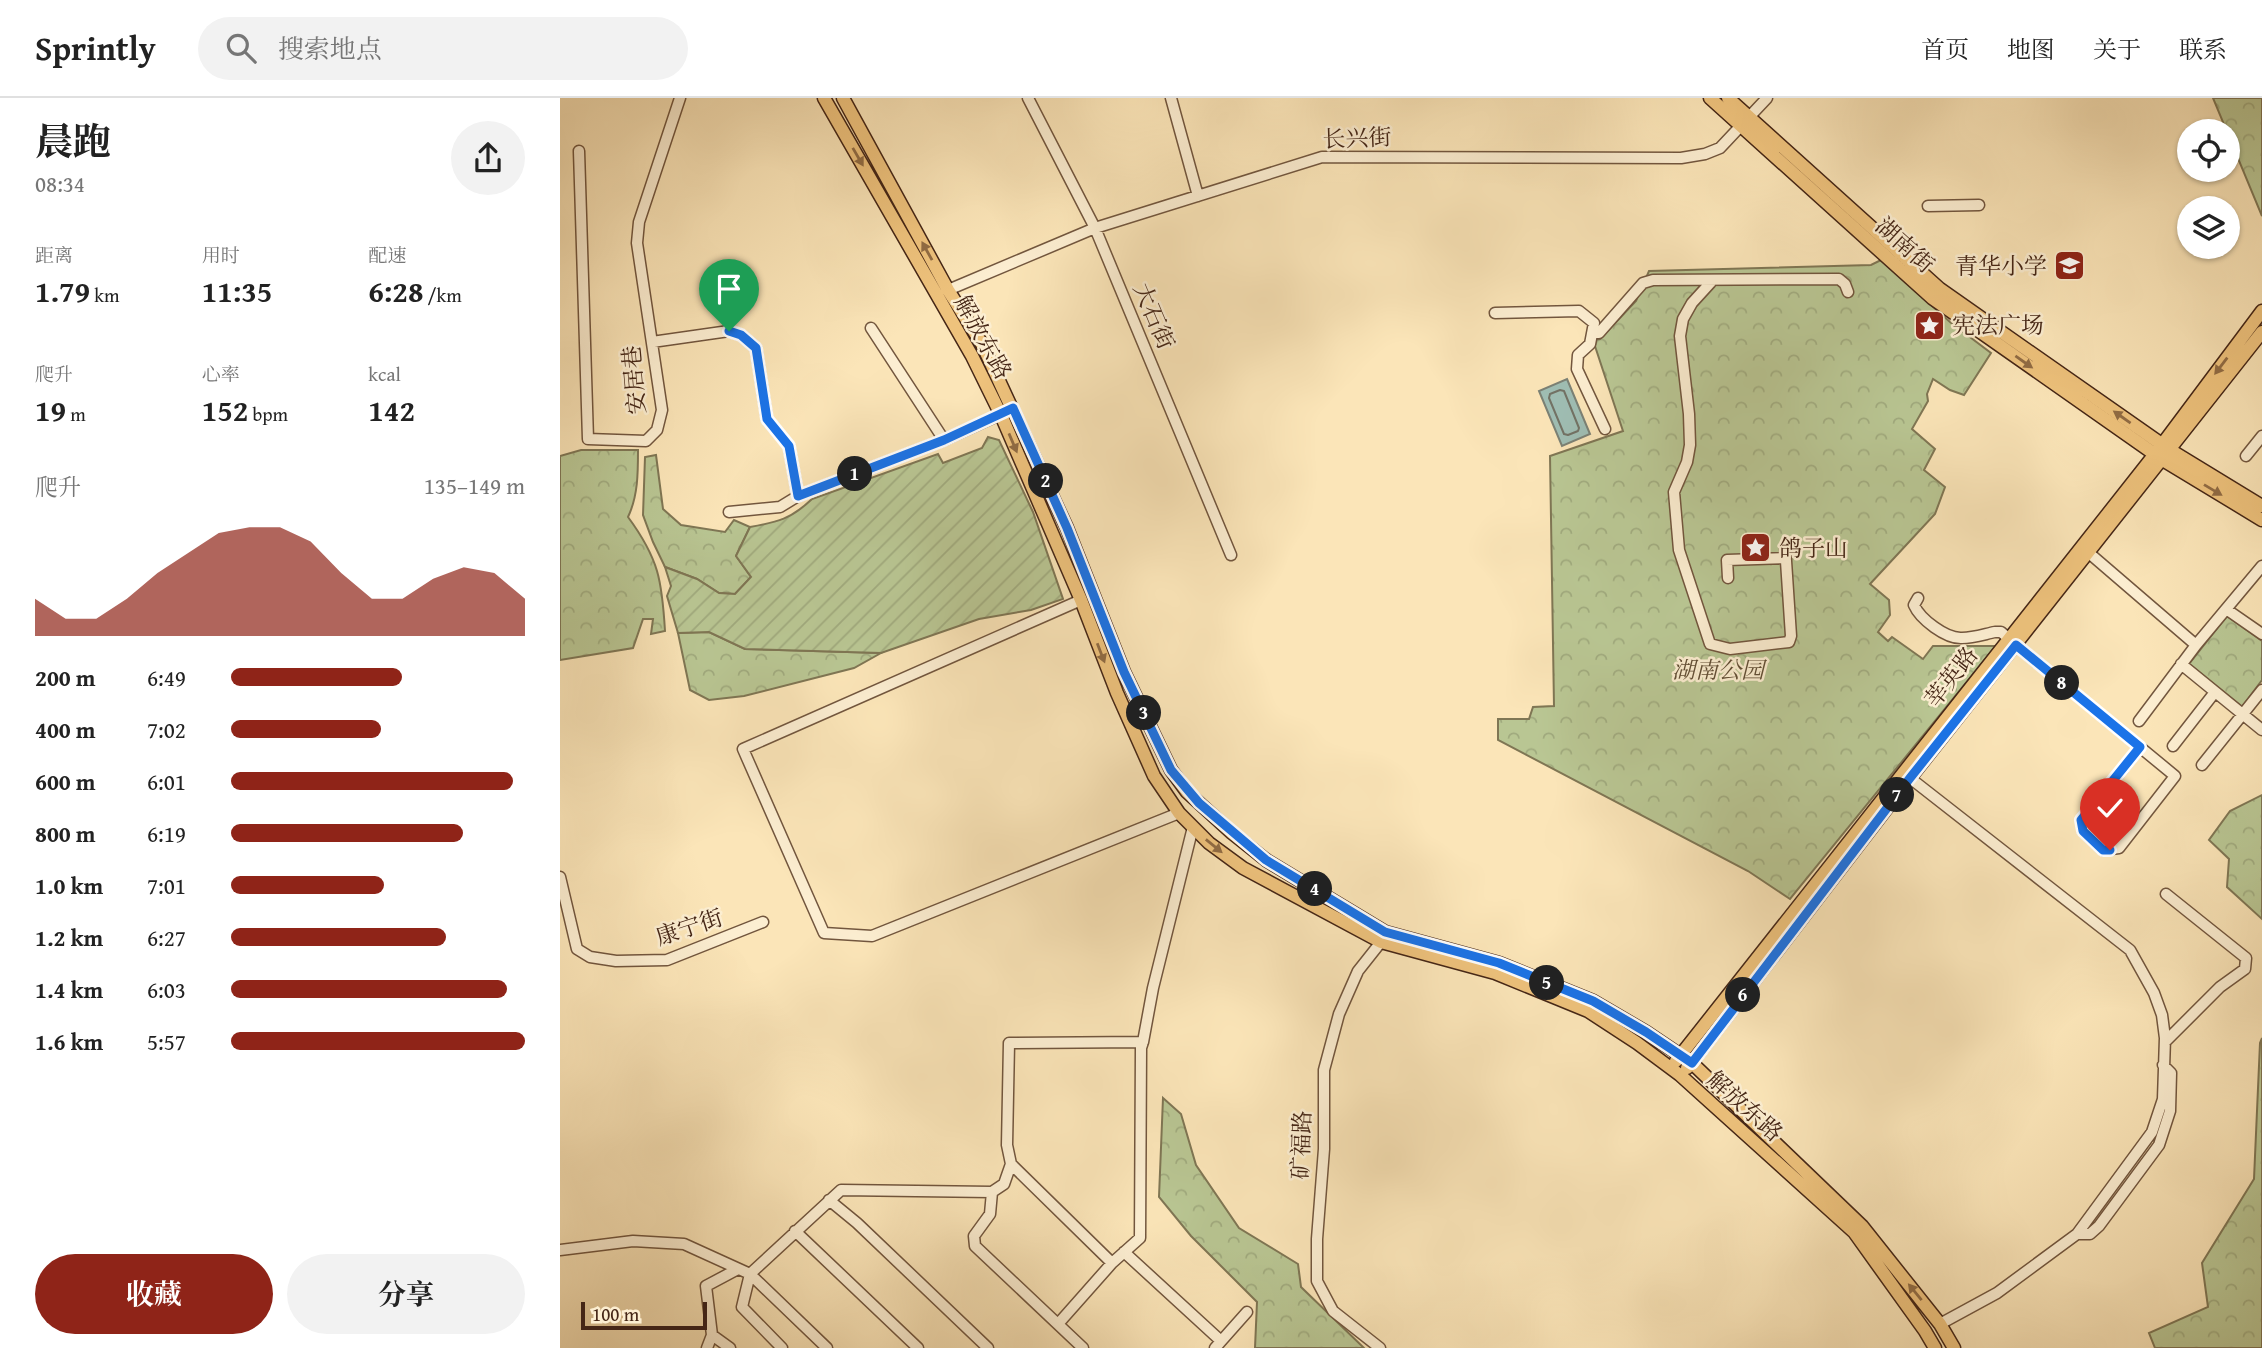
<!DOCTYPE html>
<html lang="zh">
<head>
<meta charset="utf-8">
<style>
	body { margin:0; font-family:"Gentium Book Plus","Noto Serif SC",serif; background:#f2f2f2; color:#222; height:100vh; display:flex; flex-direction:column; font-size:26px; white-space:nowrap }
	* { box-sizing:border-box; margin:0 }
	p { font-size:23px; color:#767676 }
	.icon { flex:none; width:38px; height:38px; fill:none; stroke:currentColor; stroke-width:2; stroke-linecap:round; stroke-linejoin:round }
	.map { position:relative; flex:1; overflow:hidden }
	.sheet { display:flex; flex-direction:column; background:#fff; width:560px }
	.sheet>* { flex:none }
	.tools { position:absolute; left:1617px; top:21px; display:grid; gap:14px }
	.tools a { display:grid; place-items:center; width:63px; height:63px; border-radius:50%; background:#fff; box-shadow:0 2px 5px #0004; font-size:35px }
	.scale { position:absolute; left:21px; bottom:18px; width:126px; box-sizing:border-box; padding-left:7px; border:4px solid #452616; border-top:0; font-size:19px; line-height:24px; white-space:nowrap; color:#452616; -webkit-text-stroke:5px #fceed1; paint-order:stroke }
	.pin { position:absolute; display:grid; place-items:center; width:60px; height:60px; color:#fff; margin:-72px -30px; border-radius:50% 50% 50% 0; rotate:-45deg; box-shadow:0 0 7px #0007 }
	.pin .icon { rotate:45deg }
	.km { position:absolute; width:35px; height:35px; margin:-18px; border-radius:50%; background:#222; color:#fff; font-size:19px; line-height:35px; text-align:center }
	.round { display:grid; place-items:center; flex:none; width:74px; height:74px; border-radius:37px; background:#f2f2f2 }
	.head { display:flex; align-items:center; justify-content:space-between; height:119px; padding:0 35px }
	h1 { font-size:38px; font-weight:700; line-height:52px }
	.stats { display:grid; grid-template-columns:repeat(3,1fr); gap:10px; height:119px; padding:7px 35px }
	.stats div { display:grid; align-content:center }
	.stats b { font-size:30px; font-weight:700 }
	.stats small { font-size:19px; font-weight:400 }
	.stats p { font-size:19px }
	.chart { height:196px; padding:14px 35px }
	.chart p { display:flex; justify-content:space-between }
	.chart svg { width:100%; height:126px; margin-top:7px; fill:#8f2418; opacity:.7 }
	.button { display:flex; gap:14px; margin-top:auto; padding:14px 35px }
	.button a { flex:1; height:80px; border-radius:42px; background:#8f2418; color:#fff; font-size:28px; font-weight:700; line-height:80px; text-align:center }
	.button a+a { background:#f2f2f2; color:#222 }
	ul { padding:0 35px; list-style:none; font-size:23px }
	li { display:grid; grid-template-columns:112px 84px 1fr; align-items:center; height:52px }
	li i { height:18px; border-radius:9px; background:#8f2418 }
	header { display:flex; align-items:center; gap:42px; box-sizing:border-box; height:98px; padding:0 35px; background:#fff; border-bottom:2px solid #e0e0e0 }
	header strong { font-size:33px }
	nav { display:flex; gap:38px; margin-inline-start:auto; font-size:24px }
	.search { width:490px; height:63px; background:#f2f2f2; display:flex; align-items:center; gap:18px; box-sizing:border-box; padding:0 24px; border-radius:38px; color:#767676; font-size:26px }
	main { display:flex; flex:1; min-height:0 }
	.map>svg:first-child { display:block }
	.forest { fill:url(#forest-crowns); stroke:#7f7654; stroke-width:2 }
	.garden { fill:url(#garden-furrows); stroke:#7f7654; stroke-width:2 }
	.water { fill:#9fbeb4; stroke:#7b8175; stroke-width:2 }
	.lines { fill:none; stroke-linecap:round; stroke-linejoin:round }
	.shore { stroke:#727265; stroke-width:2 }
	.minor-casing { stroke:#72563e; stroke-width:13 }
	.major-casing { stroke:#452616; stroke-width:15 }
	.minor { stroke:#fceed1; stroke-width:10 }
	.major { stroke:#eec27c; stroke-width:12 }
	.oneway { fill:#916c44 }
	.route-casing { stroke:#fff; stroke-width:14 }
	.route { stroke:#1a73e8; stroke-width:9 }
	.labels { text-anchor:middle; stroke-width:5; stroke-linejoin:round; paint-order:stroke }
	.street-label { font-size:23px; fill:#452616; stroke:#fceed1 }
	.poi-label { font-size:23px; fill:#452616; stroke:#fceed1; text-anchor:start }
	.park-label { font-size:23px; font-style:italic; fill:#624e35; stroke:#fceed1 }
</style>
</head>
<body>
<header>
<strong>Sprintly</strong>
<div class="search"><svg class="icon" aria-label="search" viewBox="0 0 24 24"><circle cx="10" cy="10" r="6"/><path d="M15 15l6 6"/></svg>搜索地点</div>
<nav><a>首页</a><a>地图</a><a>关于</a><a>联系</a></nav>
</header>
<main>
<section class="sheet">
<div class="head"><div><h1>晨跑</h1><p>08:34</p></div><a class="round"><svg class="icon" aria-label="share" viewBox="0 0 24 24"><path d="M12 15V3M7 8l5-5 5 5M5 13v7h14v-7"/></svg></a></div>
<div class="stats">
<div><p>距离</p><b>1.79<small> km</small></b></div>
<div><p>用时</p><b>11:35</b></div>
<div><p>配速</p><b>6:28<small> /km</small></b></div>
</div>
<div class="stats">
<div><p>爬升</p><b>19<small> m</small></b></div>
<div><p>心率</p><b>152<small> bpm</small></b></div>
<div><p>kcal</p><b>142</b></div>
</div>
<div class="chart"><p><span>爬升</span>135–149 m</p>
<svg viewBox="0 0 160 44" preserveAspectRatio="none"><path d="M0 44V31L10 38L20 38L30 31L40 22L50 15L60 8L70 6L80 6L90 11L100 22L110 31L120 31L130 24L140 20L150 22L160 31V44z"/></svg>
</div>
<ul>
<li><b>200 m</b>6:49<i style="width:58%"></i></li>
<li><b>400 m</b>7:02<i style="width:51%"></i></li>
<li><b>600 m</b>6:01<i style="width:96%"></i></li>
<li><b>800 m</b>6:19<i style="width:79%"></i></li>
<li><b>1.0 km</b>7:01<i style="width:52%"></i></li>
<li><b>1.2 km</b>6:27<i style="width:73%"></i></li>
<li><b>1.4 km</b>6:03<i style="width:94%"></i></li>
<li><b>1.6 km</b>5:57<i style="width:100%"></i></li>
</ul>
<div class="button"><a>收藏</a><a>分享</a></div>
</section>
<div class="map">
<svg width="1702" height="1250" viewBox="0 0 1702 1250">
	<defs>
		<pattern id="forest-crowns" width="20" height="18" patternUnits="userSpaceOnUse" patternTransform="scale(1.75)"><rect width="20" height="18" fill="#b9c693"/><path d="M2 6a3 3 0 1 1 6 0M12 15a3 3 0 1 1 6 0" fill="none" stroke="#a0aa7e"/></pattern>
		<pattern id="garden-furrows" width="10" height="10" patternUnits="userSpaceOnUse" patternTransform="scale(1.75)"><rect width="10" height="10" fill="#b9c693"/><path d="M-1 1l2-2M0 10L10 0M9 11l2-2" fill="none" stroke="#a0aa7e"/></pattern>
	</defs>
	<rect width="100%" height="100%" fill="#fbe5b8"/>
	<filter id="stains"><feTurbulence type="fractalNoise" baseFrequency=".00286" numOctaves="4"/><feColorMatrix values="0 0 0 0 .2 0 0 0 0 .09 0 0 0 0 .02 0 0 0 .5 -.17"/></filter>
	<radialGradient id="worn" r=".72"><stop offset=".6" stop-color="#630" stop-opacity="0"/><stop offset="1" stop-color="#630" stop-opacity=".3"/></radialGradient>
	<path class="forest" d="M1653,0H1702V118Z
		M1321,162L1390,224L1431,255L1404,297L1390,292L1373,281L1367,296L1368,303L1352,331L1375,351L1364,372L1385,389L1375,416L1310,486L1329,502L1330,517L1318,534L1328,543L1332,539L1363,561L1373,548H1436L1230,801L1188,773L938,642V621H969L973,609L994,608L990,358L1063,333L1033,242L1040,241L1076,203L1089,173L1311,167Z
		M21,352H78C78,375 78,398 68,419C99,461 102,483 105,533L91,536L93,521H83L73,550L0,562V358Z
		M96,357L103,411L121,427L165,434L174,422L190,429L176,458L191,479L175,496L159,495L137,481L105,469L93,444L83,417L85,359Z
		M1667,518L1702,543V582L1682,609L1629,566Z
		M149,534L185,551L321,555L294,570L184,598L149,602L130,592L118,535Z
		M1702,697V821L1667,789L1669,761L1649,742L1670,713Z
		M1702,940V1250H1595L1589,1235L1648,1209L1642,1165L1694,1081L1700,945Z
		M603,1000L621,1016L636,1067L679,1130L738,1166L741,1189L804,1250H695L697,1204L631,1138L599,1099Z"/>
	<path class="garden" d="M428,339L439,342L473,414L503,501L471,512L419,521L321,555L185,551L149,534L118,535L107,498L111,488L105,469L137,481L159,495L175,496L191,479L176,458L190,429C218,424 231,421 252,401L378,356L383,365L422,350Z"/>
	<path class="water" d="M1007,281L1030,336L1002,348L979,293Z"/>
	<g class="lines">
		<path class="shore" d="M1000,292L1004,293L1019,330L1018,333L1008,337L1004,336L989,300L990,296Z"/>
		<defs>
			<path id="minor" d="M468,0L535,130L671,457
				M611,0L638,98
				M19,53L28,341L86,343L97,332L102,312L77,145L79,124L120,0
				M1368,108L1419,107
				M1153,182L1132,205L1123,221L1120,238L1129,316L1130,347L1127,364L1114,394L1119,452L1150,546L1170,551L1229,544L1231,538L1225,448
				M388,192L535,130L762,59L1121,60L1145,56L1160,50L1207,0
				M935,215L1019,213L1034,225L1030,246L1018,257L1017,271L1045,331
				M311,230L384,342
				M1034,235H1039L1083,185L1093,182L1279,181L1285,186L1288,194
				M92,244L169,233L181,237L196,250L207,321L229,348L238,398
				M1686,358L1702,338
				M169,414L220,409L238,398L384,342L448,313
				M1529,455L1636,547
				M1168,480L1167,462L1226,460
				M1358,500L1354,507C1360,521 1386,541 1402,540C1413,540 1425,536 1435,534H1441L1448,540
				M521,502L183,651L264,835L312,838L619,715
				M1666,511L1702,536
				M1456,547L1615,678L1559,750L1543,752L1523,733L1522,722L1580,649
				M1621,566L1702,632
				M1579,623L1636,547L1702,468
				M1613,648L1655,594
				M1642,667L1702,592
				M1350,680L1570,852L1594,895L1602,917L1605,940L1603,1001L1592,1034L1517,1136L1437,1195L1380,1226
				M0,779L17,851L30,859L56,863L107,862L203,824
				M583,944L449,945L447,1047L451,1066L552,1165L580,1140L581,950L583,944L593,890L633,729
				M1605,944L1660,889L1685,871L1686,860L1606,796
				M432,1094L430,1116L414,1138L415,1148L523,1250
				M269,1102L297,1125L428,1250
				M235,1133L358,1250
				M1517,1136H1530L1539,1128L1599,1047L1610,1013L1611,975L1603,967
				M0,1152L73,1143L124,1146L190,1176L281,1092L432,1094L444,1086L451,1066
				M564,1154L661,1243
				M190,1176L267,1250
				M190,1176L182,1209L222,1250
				M498,1226L552,1165
				M152,1237L170,1250
				M147,1250L152,1237L146,1188L176,1172
				M655,1250L687,1214
				M820,1250L773,1213L757,1183V1141L764,1051V972L779,916L798,873L821,844L824,836"/>
			<path id="major" d="M264,0L412,258L441,317L521,502L557,595L594,678L619,715L649,745L683,770L821,844L935,875L1028,913L1077,945L1120,977L1294,1134L1365,1233L1375,1250
				M283,0L388,192L422,246L507,430L564,574L611,672L627,694L672,735L706,762L825,834L939,865L1033,903L1086,934L1132,965L1302,1128L1380,1226L1394,1250
				M1150,0L1372,200L1603,362L1702,422
				M1168,0L1380,191L1610,352L1702,408
				M1116,963L1595,356L1702,213
				M1127,970L1350,680L1702,234"/>
		</defs>
		<use href="#minor" class="minor-casing"/>
		<use href="#major" class="major-casing"/>
		<use href="#minor" class="minor"/>
		<use href="#major" class="major"/>
	</g>
	<defs><path id="oneway-solid" d="M-6-.8H1V-3.2L6.5 0L1 3.2V.8H-6Z" transform="scale(1.75)"/></defs>
	<g class="oneway">
		<use href="#oneway-solid" transform="translate(298 59) rotate(60)"/>
		<use href="#oneway-solid" transform="translate(367 153) rotate(-119)"/>
		<use href="#oneway-solid" transform="translate(1464 264) rotate(35)"/>
		<use href="#oneway-solid" transform="translate(1661 268) rotate(127)"/>
		<use href="#oneway-solid" transform="translate(1562 319) rotate(-145)"/>
		<use href="#oneway-solid" transform="translate(453 345) rotate(67)"/>
		<use href="#oneway-solid" transform="translate(1653 392) rotate(31)"/>
		<use href="#oneway-solid" transform="translate(541 555) rotate(69)"/>
		<use href="#oneway-solid" transform="translate(654 748) rotate(39)"/>
		<use href="#oneway-solid" transform="translate(1355 1194) rotate(-129)"/>
	</g>
	<g class="lines">
		<defs>
			<path id="route" d="M169,233L181,237L196,250L207,321L229,348L238,398L384,342L453,310L507,430L564,574L611,672L639,705L706,762L825,834L939,865L1033,903L1086,934L1132,965L1350,680L1456,547L1580,649L1521,722L1523,733L1543,752H1550"/>
		</defs>
		<use href="#route" class="route-casing"/>
		<use href="#route" class="route"/>
	</g>
	<defs>
		<symbol id="school-square" viewBox="-11 -11 22 22"><rect x="-9" y="-9" width="18" height="18" rx="4" fill="#8f2418" stroke="#fceed1"/><path d="M0-5L7-2L0 1L-7-2ZM-4 1L0 2.5L4 1V4Q0 6-4 4Z" fill="#fff"/></symbol>
		<symbol id="sight-square" viewBox="-11 -11 22 22"><rect x="-9" y="-9" width="18" height="18" rx="4" fill="#8f2418" stroke="#fceed1"/><path d="M0-6L1.8-2.2L6-1.7L2.9 1.2L3.7 5.4L0 3.3L-3.7 5.4L-2.9 1.2L-6-1.7L-1.8-2.2Z" fill="#fff"/></symbol>
	</defs>
	<g fill-rule="evenodd">
		<use href="#school-square" x="1492" y="150" width="35" height="35"/>
		<use href="#sight-square" x="1352" y="210" width="35" height="35"/>
		<use href="#sight-square" x="1178" y="432" width="35" height="35"/>
	</g>
	<g class="labels">
		<g class="street-label">
			<text transform="translate(797 40) rotate(-2)" y="8">长兴街</text>
			<text transform="translate(1345 147) rotate(42)" y="8">湖南街</text>
			<text transform="translate(594 218) rotate(67)" y="8">大石街</text>
			<text transform="translate(423 239) rotate(61)" y="8">解放东路</text>
			<text transform="translate(74 282) rotate(-95)" y="8">安居巷</text>
			<text transform="translate(1391 579) rotate(-52)" y="8">莘英路</text>
			<text transform="translate(129 829) rotate(-18)" y="8">康宁街</text>
			<text transform="translate(1185 1008) rotate(42)" y="8">解放东路</text>
			<text transform="translate(741 1047) rotate(-88)" y="8">矿福路</text>
		</g>
		<g class="poi-label">
			<text x="1487" y="176" text-anchor="end">青华小学</text>
			<text x="1392" y="235">宪法广场</text>
			<text x="1219" y="458">鸽子山</text>
		</g>
		<g class="park-label">
			<text x="1158" y="580">湖南公园</text>
		</g>
	</g>
	<rect width="100%" height="100%" filter="url(#stains)"/>
	<rect width="100%" height="100%" fill="url(#worn)"/>
</svg>
<div class="tools">
<a><svg class="icon" aria-label="locate" viewBox="0 0 24 24"><circle cx="12" cy="12" r="6"/><path d="M12 2v4M12 18v4M2 12h4M18 12h4"/></svg></a>
<a><svg class="icon" aria-label="layers" viewBox="0 0 24 24"><path d="M12 4l9 5-9 5-9-5zM3 14l9 5 9-5"/></svg></a>
</div>
<div class="scale">100 m</div>
<div class="pin" style="left:169px;top:233px;background:#1e9e55"><svg class="icon" aria-label="arrive" viewBox="0 0 24 24"><path d="M6 21V4h12l-3 4 3 4H6"/></svg></div>
<div class="pin" style="left:1550px;top:752px;background:#d93025"><svg class="icon" aria-label="check" viewBox="0 0 24 24"><path d="M5 12l5 5 9-10"/></svg></div>
<b class="km" style="left:295px;top:376px">1</b>
<b class="km" style="left:486px;top:383px">2</b>
<b class="km" style="left:584px;top:615px">3</b>
<b class="km" style="left:755px;top:791px">4</b>
<b class="km" style="left:987px;top:885px">5</b>
<b class="km" style="left:1183px;top:897px">6</b>
<b class="km" style="left:1337px;top:697px">7</b>
<b class="km" style="left:1502px;top:585px">8</b>
</div>
</main>
</body>
</html>
